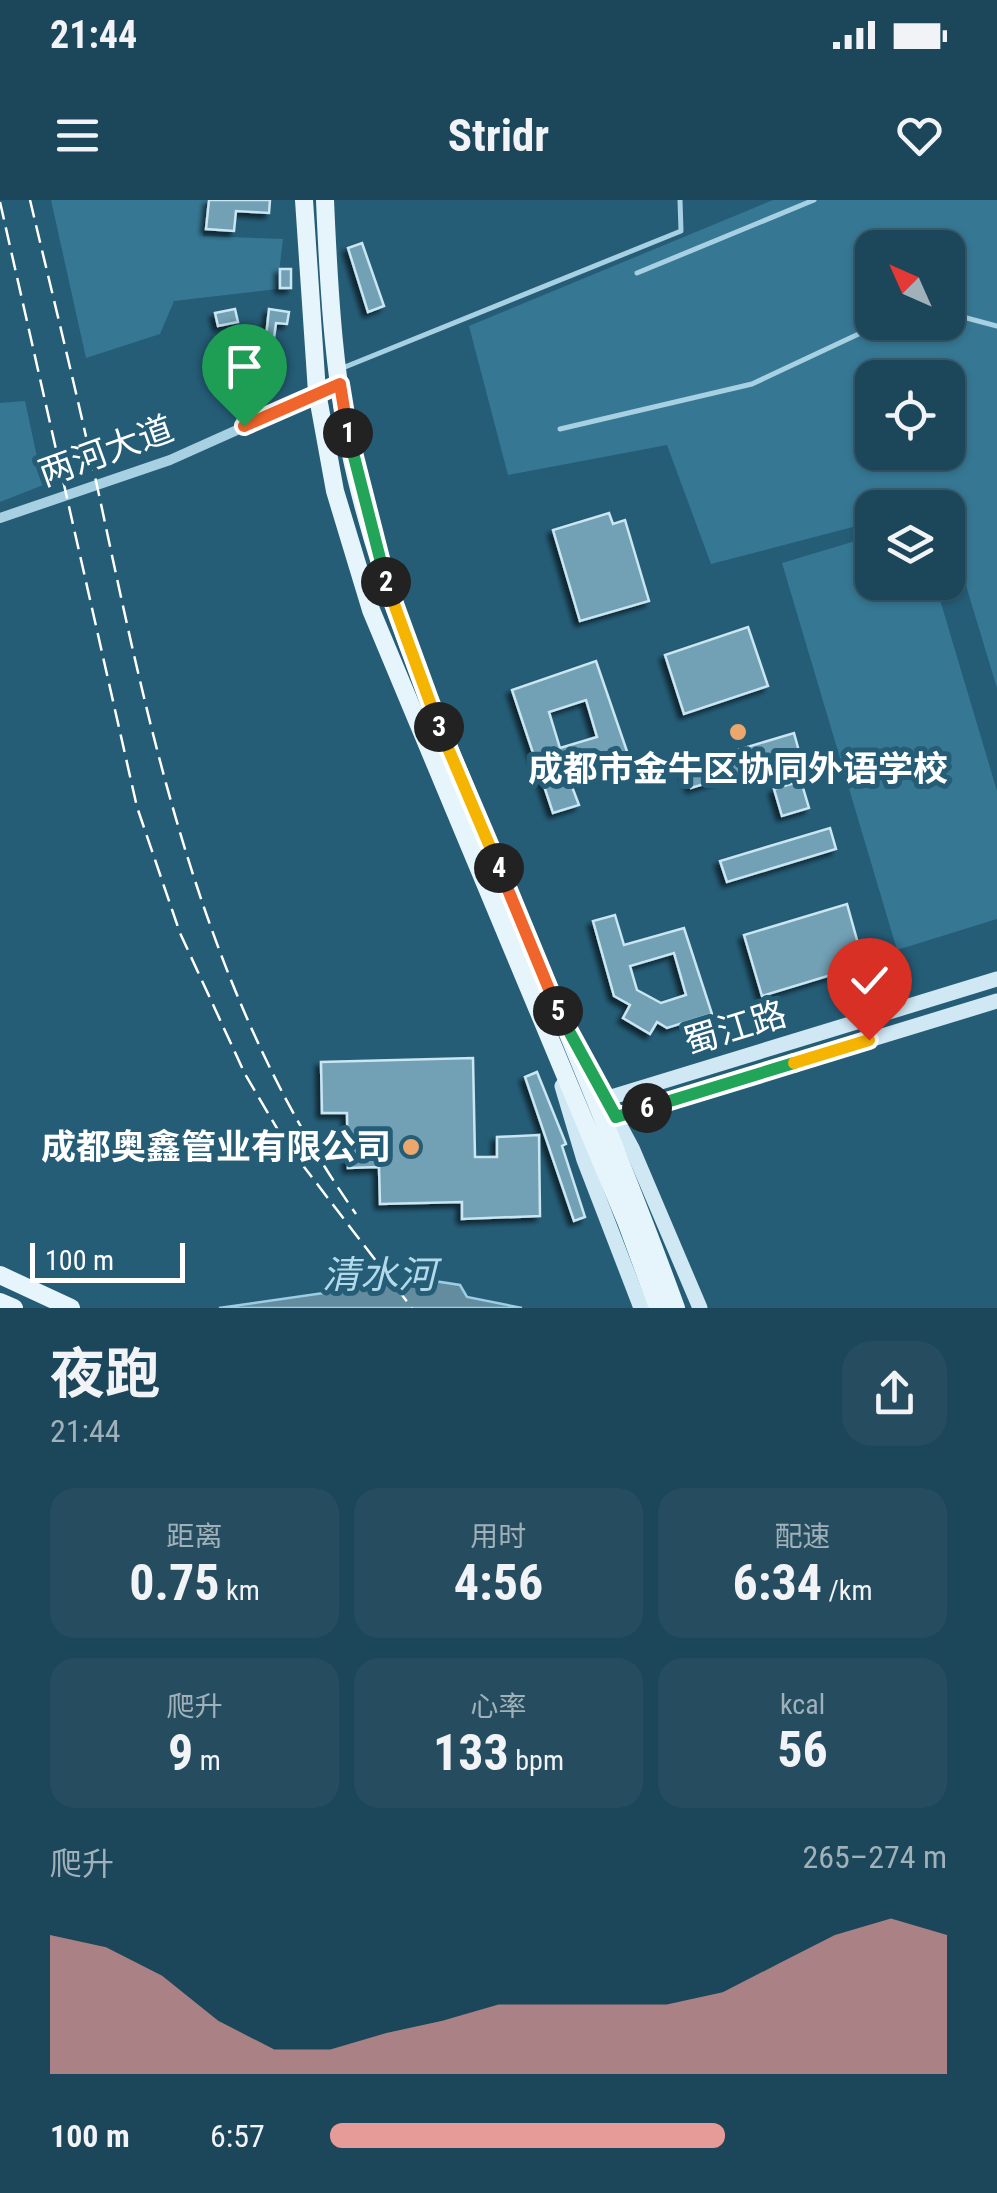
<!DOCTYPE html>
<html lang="zh">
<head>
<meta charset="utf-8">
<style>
	body { margin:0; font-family:"Roboto Condensed","Noto Sans SC",sans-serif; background:#254d5f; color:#f1f3f6; height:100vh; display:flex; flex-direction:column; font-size:38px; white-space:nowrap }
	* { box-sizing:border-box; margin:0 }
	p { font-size:32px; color:#a0b1ba }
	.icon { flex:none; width:55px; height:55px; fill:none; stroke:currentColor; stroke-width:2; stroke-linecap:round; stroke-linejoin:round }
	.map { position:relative; height:1108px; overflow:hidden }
	.details { display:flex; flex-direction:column; background:#1c4659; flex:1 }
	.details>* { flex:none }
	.needle { width:65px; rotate:315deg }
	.controls { position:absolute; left:855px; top:30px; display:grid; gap:20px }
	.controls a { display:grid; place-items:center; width:110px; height:110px; border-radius:20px; background:#1c4659; box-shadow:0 2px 8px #0004,0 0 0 2px #3a5e6f; font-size:50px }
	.scale { position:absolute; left:30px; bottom:25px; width:155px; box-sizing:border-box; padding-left:10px; border:5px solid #fff; border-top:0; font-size:28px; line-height:35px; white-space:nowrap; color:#fff; -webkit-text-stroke:8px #255d77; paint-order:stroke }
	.pin { position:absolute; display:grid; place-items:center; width:85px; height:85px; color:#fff; margin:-102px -42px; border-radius:50% 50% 50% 0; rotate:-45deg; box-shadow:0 0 10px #0007 }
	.pin .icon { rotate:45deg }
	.km { position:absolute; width:50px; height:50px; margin:-25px; border-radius:50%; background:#222; color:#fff; font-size:28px; line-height:50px; text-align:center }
	.round { display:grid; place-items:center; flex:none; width:105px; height:105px; border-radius:30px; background:#254d5f }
	.overview { display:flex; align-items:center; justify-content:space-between; height:170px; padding:0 50px }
	h1 { font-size:55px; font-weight:700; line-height:75px }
	.metrics { display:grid; grid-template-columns:repeat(3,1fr); gap:15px; height:170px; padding:10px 50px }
	.metrics div { display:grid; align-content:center; border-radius:25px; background:#254d5f; text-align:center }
	.metrics b { font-size:50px; font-weight:700 }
	.metrics small { font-size:28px; font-weight:400 }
	.metrics p { font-size:28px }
	.chart { height:280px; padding:20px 50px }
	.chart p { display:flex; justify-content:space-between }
	.chart svg { width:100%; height:180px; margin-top:10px; fill:#e69b98; opacity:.7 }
	ul { padding:0 50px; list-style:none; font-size:32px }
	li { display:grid; grid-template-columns:160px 120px 1fr; align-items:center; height:75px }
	li i { height:25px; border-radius:12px; background:#e69b98 }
	.status { display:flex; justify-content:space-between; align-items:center; height:70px; padding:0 50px; background:#1c4659; direction:ltr }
	.status svg { height:28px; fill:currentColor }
	header { display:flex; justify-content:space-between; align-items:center; height:130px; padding:0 50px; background:#1c4659; font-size:45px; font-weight:700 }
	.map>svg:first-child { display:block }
	.green { fill:#367793; fill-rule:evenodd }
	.water { fill:#648c9f; stroke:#9bcee3; stroke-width:2.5 }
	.building { fill:#72a0b4; stroke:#c9e6f2; stroke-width:2.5; fill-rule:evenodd; filter:url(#shadow) }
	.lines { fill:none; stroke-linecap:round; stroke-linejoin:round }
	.lane { stroke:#a7d0e3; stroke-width:5 }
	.street { stroke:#a7d0e3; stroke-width:10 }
	.secondary { stroke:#cfe8f3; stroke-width:15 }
	.primary { stroke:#e6f4fc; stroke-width:18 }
	.rail { stroke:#fff; stroke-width:2.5; stroke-dasharray:18 8; stroke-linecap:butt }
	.split-1-casing { stroke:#fff; stroke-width:20 }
	.split-2-casing { stroke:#fff; stroke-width:20 }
	.split-3-casing { stroke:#fff; stroke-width:20 }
	.split-4-casing { stroke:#fff; stroke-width:20 }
	.split-5-casing { stroke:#fff; stroke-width:20 }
	.split-6-casing { stroke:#fff; stroke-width:20 }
	.split-7-casing { stroke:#fff; stroke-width:20 }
	.split-8-casing { stroke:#fff; stroke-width:20 }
	.split-1 { stroke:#f0652b; stroke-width:12 }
	.split-2 { stroke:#22a559; stroke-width:12 }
	.split-3 { stroke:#f5b400; stroke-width:12 }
	.split-4 { stroke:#f5b400; stroke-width:12 }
	.split-5 { stroke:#f0652b; stroke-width:12 }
	.split-6 { stroke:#22a559; stroke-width:12 }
	.split-7 { stroke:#22a559; stroke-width:12 }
	.split-8 { stroke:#f5b400; stroke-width:12 }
	.poi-dot { fill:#eca86c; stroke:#255d77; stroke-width:4 }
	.labels { text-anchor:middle; stroke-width:10; stroke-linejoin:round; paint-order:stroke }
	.street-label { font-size:35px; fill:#fff; stroke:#255d77 }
	.poi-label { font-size:35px; font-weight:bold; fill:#fff; stroke:#255d77 }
	.water-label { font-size:38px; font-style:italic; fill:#b2daeb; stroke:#255d77 }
</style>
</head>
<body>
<div class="status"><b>21:44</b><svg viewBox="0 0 49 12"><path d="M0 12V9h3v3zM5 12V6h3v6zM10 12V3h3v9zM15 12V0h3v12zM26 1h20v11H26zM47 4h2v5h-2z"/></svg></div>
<header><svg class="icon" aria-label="menu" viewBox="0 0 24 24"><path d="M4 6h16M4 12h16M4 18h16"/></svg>Stridr<svg class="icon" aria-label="heart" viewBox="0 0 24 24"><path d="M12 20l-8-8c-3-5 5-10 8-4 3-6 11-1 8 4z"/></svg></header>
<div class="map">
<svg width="997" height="1108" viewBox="0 0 997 1108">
	<defs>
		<filter id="shadow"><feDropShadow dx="-4.5" dy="4.5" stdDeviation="2.5" flood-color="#0009"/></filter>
	</defs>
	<rect width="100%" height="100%" fill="#255d77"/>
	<path class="green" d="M51,0H207L203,36L283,39L277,89L174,101L160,134L86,158Z
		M773,0H997V488L948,326V308L940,304L872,308V322L711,364L667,245L508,275L469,126ZM872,48H948V122H872ZM872,178H948V252H872Z
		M25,201L43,285L0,302V203Z
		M872,336V382L935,383L997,591V719L897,750L782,363Z"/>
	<path class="water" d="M421,1079L460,1085L467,1097L522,1108H219Z"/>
	<path class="building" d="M209,0H270L269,13L236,11L234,31L206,29Z
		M362,43L384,106L368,112L348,48Z
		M280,69H291V88H280Z
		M235,109L238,122L218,126L215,113Z
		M269,109L289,112L287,124L276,123L274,138L266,137Z
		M264,160L269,195L248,198L244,163Z
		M609,313L613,324L625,320L649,401L580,421L553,330Z
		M748,427L768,486L684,514L665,455Z
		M596,461L631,563L571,584L579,605L553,613L512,490ZM586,500L597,537L560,548L549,512Z
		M794,533L800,555L691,588L684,566Z
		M801,581L809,608L782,616L774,589Z
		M830,628L836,649L727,682L720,661Z
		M847,704L864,765L762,796L744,735Z
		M615,715L624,745L684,728L712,814L667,828L657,822L650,834L623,818L630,805L614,796L593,721ZM674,753L686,795L661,803L637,790L630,766Z
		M473,858L475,957H497V937L539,935L540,1016L462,1019V1002L380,1004L379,967L348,968L347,913H322L321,862Z
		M537,872L566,944L562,946L585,1017L574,1021L525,877Z"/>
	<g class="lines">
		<path class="lane" d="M637,73L814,0
			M948,113L997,126
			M340,169L681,31L680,0
			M560,229L752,184L865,131L899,122"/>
		<path class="street" d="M0,318L170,260L340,184"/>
		<path class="secondary" d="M562,886L584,960L641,1108
			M605,899L997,779
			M612,911L632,948L700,1108
			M616,917L997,801"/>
		<path class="primary" d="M304,0L317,192L335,291L371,410L626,1021L658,1108
			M325,0C329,93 334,186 356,277C385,398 433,510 481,625C547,785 617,945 676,1108
			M0,1075L71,1108
			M0,1102L14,1108"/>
		<path class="rail" d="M30,0C54,101 79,202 101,304C154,553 207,802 356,1014
			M0,2L137,607L180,733L245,874L285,942L412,1108"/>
	</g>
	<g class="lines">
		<defs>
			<path id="split-1" d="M244,226L340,184L348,233"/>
			<path id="split-2" d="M348,233L386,382"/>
			<path id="split-3" d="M386,382L439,527"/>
			<path id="split-4" d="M439,527L499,668"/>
			<path id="split-5" d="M499,668L558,811"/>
			<path id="split-6" d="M558,811L616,917L647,908"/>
			<path id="split-7" d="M647,908L794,863"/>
			<path id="split-8" d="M794,863L869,840"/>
		</defs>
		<use href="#split-1" class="split-1-casing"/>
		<use href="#split-2" class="split-2-casing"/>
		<use href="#split-3" class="split-3-casing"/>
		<use href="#split-4" class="split-4-casing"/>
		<use href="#split-5" class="split-5-casing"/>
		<use href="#split-6" class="split-6-casing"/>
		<use href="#split-7" class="split-7-casing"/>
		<use href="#split-8" class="split-8-casing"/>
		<use href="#split-1" class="split-1"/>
		<use href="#split-2" class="split-2"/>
		<use href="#split-3" class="split-3"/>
		<use href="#split-4" class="split-4"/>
		<use href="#split-5" class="split-5"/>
		<use href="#split-6" class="split-6"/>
		<use href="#split-7" class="split-7"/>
		<use href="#split-8" class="split-8"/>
	</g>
	<g class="poi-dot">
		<circle cx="738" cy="532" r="10"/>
		<circle cx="411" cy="947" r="10"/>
	</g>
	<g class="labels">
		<g class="street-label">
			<text transform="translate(106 251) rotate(-20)" y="12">两河大道</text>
			<text transform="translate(735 828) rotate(-17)" y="12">蜀江路</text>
		</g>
		<g class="poi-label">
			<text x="738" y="581">成都市金牛区协同外语学校</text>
			<text x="391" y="959" text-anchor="end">成都奥鑫管业有限公司</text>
		</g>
		<g class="water-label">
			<text x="379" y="1088">清水河</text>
		</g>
	</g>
</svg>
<div class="controls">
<a><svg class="needle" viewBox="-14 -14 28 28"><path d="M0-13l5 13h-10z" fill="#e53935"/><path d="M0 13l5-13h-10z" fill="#a0b1ba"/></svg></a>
<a><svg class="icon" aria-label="locate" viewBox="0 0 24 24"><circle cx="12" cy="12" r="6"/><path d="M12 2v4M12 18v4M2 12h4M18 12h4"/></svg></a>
<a><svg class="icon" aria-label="layers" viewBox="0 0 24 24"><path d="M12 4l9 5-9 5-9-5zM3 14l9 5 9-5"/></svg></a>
</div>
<div class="scale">100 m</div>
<div class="pin" style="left:244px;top:226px;background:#1e9e55"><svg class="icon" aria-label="arrive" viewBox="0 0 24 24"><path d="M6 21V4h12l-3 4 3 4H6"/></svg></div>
<div class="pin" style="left:869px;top:840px;background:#d93025"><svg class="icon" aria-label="check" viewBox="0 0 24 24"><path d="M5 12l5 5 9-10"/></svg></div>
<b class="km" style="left:348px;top:233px">1</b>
<b class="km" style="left:386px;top:382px">2</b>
<b class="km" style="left:439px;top:527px">3</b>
<b class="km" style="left:499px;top:668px">4</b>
<b class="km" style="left:558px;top:811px">5</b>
<b class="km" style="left:647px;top:908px">6</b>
</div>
<section class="details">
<div class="overview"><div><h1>夜跑</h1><p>21:44</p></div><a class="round"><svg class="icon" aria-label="share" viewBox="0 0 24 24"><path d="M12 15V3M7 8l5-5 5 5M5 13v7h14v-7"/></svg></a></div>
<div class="metrics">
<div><p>距离</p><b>0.75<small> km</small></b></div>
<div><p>用时</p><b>4:56</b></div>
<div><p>配速</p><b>6:34<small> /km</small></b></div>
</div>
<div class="metrics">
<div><p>爬升</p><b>9<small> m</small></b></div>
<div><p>心率</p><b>133<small> bpm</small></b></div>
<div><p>kcal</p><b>56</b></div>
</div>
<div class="chart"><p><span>爬升</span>265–274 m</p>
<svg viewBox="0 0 160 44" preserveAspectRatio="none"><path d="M0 44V10L10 13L20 20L30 31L40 38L50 38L60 34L70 31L80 27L90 27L100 27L110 27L120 24L130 17L140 10L150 6L160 10V44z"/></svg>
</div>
<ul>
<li><b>100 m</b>6:57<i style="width:64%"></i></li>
</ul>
</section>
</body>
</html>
